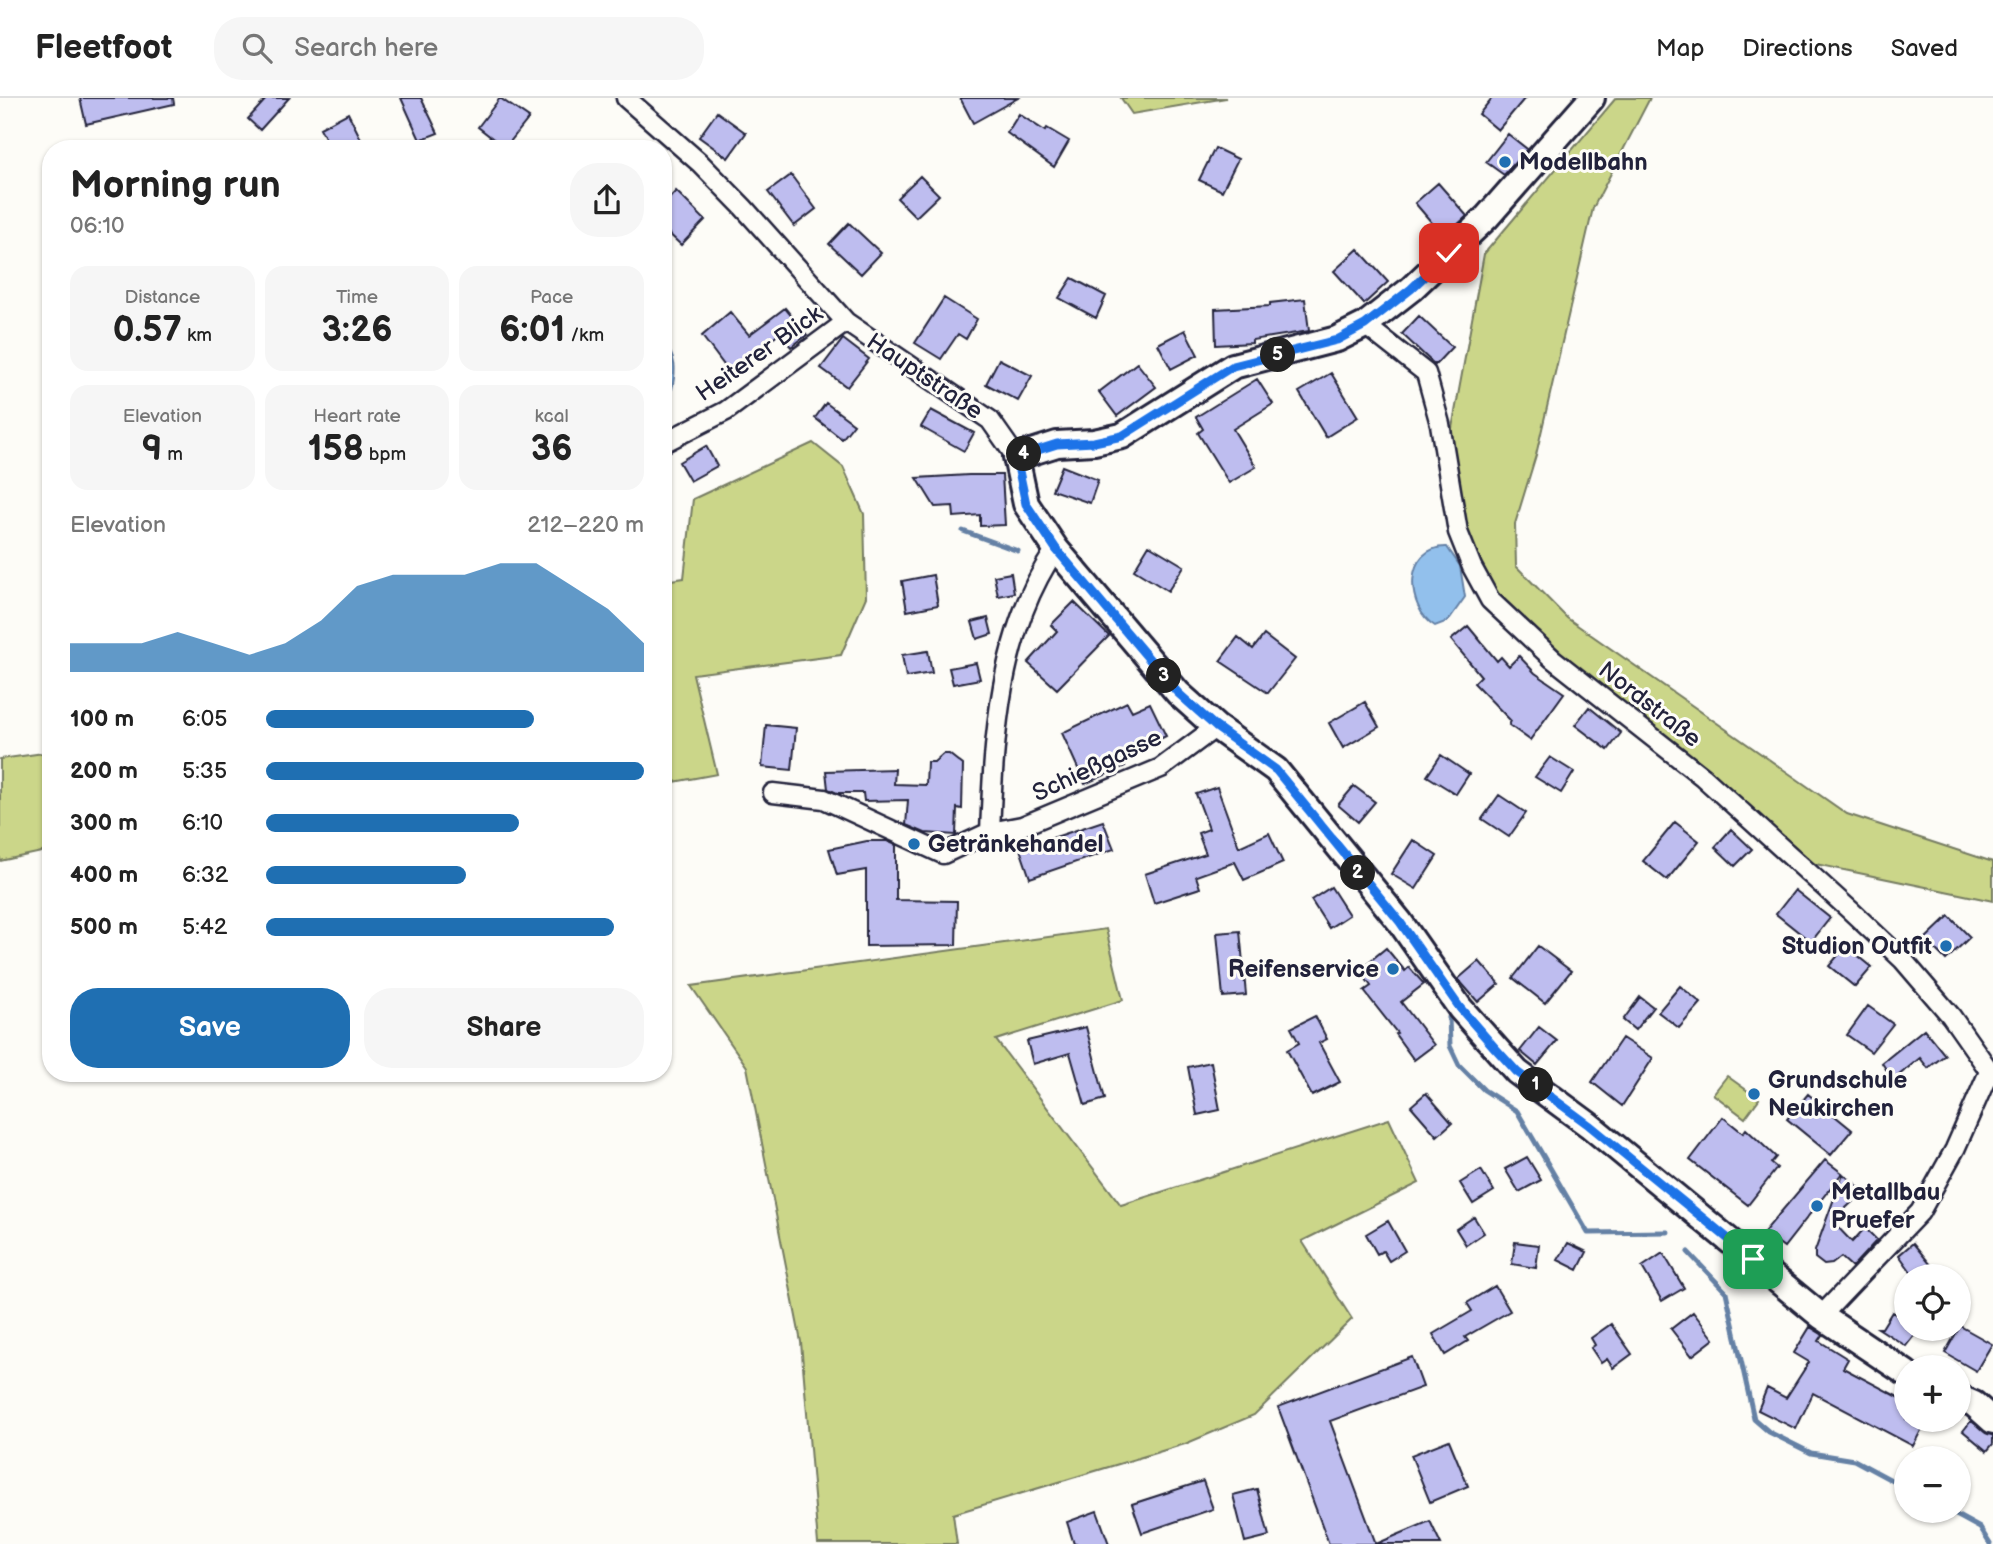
<!DOCTYPE html>
<html lang="en">
<head>
<meta charset="utf-8">
<style>
	body { margin:0; font-family:"Balsamiq Sans",sans-serif; background:#f6f6f6; color:#222; height:100vh; display:flex; flex-direction:column; font-size:26px; white-space:nowrap }
	* { box-sizing:border-box; margin:0 }
	p { font-size:23px; color:#767676 }
	.icon { flex:none; width:38px; height:38px; fill:none; stroke:currentColor; stroke-width:2; stroke-linecap:round; stroke-linejoin:round }
	.map { position:relative; flex:1; overflow:hidden }
	.details { position:absolute; left:42px; top:42px; width:630px; height:942px; display:flex; flex-direction:column; background:#fff; border-radius:28px; box-shadow:0 2px 5px #0004 }
	.details>* { flex:none }
	.tools { position:absolute; left:1894px; top:1166px; display:grid; gap:14px }
	.tools a { display:grid; place-items:center; width:77px; height:77px; border-radius:50%; background:#fff; box-shadow:0 2px 5px #0004; font-size:35px }
	.pin { position:absolute; display:grid; place-items:center; width:60px; height:60px; color:#fff; margin:-30px; border-radius:14px; box-shadow:0 4px 10px #0006 }
	.km { position:absolute; width:35px; height:35px; margin:-18px; border-radius:50%; background:#222; color:#fff; font-size:19px; line-height:35px; text-align:center }
	.round { display:grid; place-items:center; flex:none; width:74px; height:74px; border-radius:28px; background:#f6f6f6 }
	.headline { display:flex; align-items:center; justify-content:space-between; height:119px; padding:0 28px }
	h1 { font-size:38px; font-weight:600; line-height:52px }
	.metrics { display:grid; grid-template-columns:repeat(3,1fr); gap:10px; height:119px; padding:7px 28px }
	.metrics div { display:grid; align-content:center; border-radius:18px; background:#f6f6f6; text-align:center }
	.metrics b { font-size:35px; font-weight:600 }
	.metrics small { font-size:19px; font-weight:400 }
	.metrics p { font-size:19px }
	.chart { height:196px; padding:14px 28px }
	.chart p { display:flex; justify-content:space-between }
	.chart svg { width:100%; height:126px; margin-top:7px; fill:#1f6fb2; opacity:.7 }
	.primary-button { display:flex; gap:14px; margin-top:auto; padding:14px 28px }
	.primary-button a { flex:1; height:80px; border-radius:28px; background:#1f6fb2; color:#fff; font-size:28px; font-weight:600; line-height:80px; text-align:center }
	.primary-button a+a { background:#f6f6f6; color:#222 }
	ul { padding:0 28px; list-style:none; font-size:23px }
	li { display:grid; grid-template-columns:112px 84px 1fr; align-items:center; height:52px }
	li i { height:18px; border-radius:9px; background:#1f6fb2 }
	header { display:flex; align-items:center; gap:42px; box-sizing:border-box; height:98px; padding:0 35px; background:#fff; border-bottom:2px solid #e0e0e0 }
	header strong { font-size:33px }
	nav { display:flex; gap:38px; margin-inline-start:auto; font-size:24px }
	.search { width:490px; height:63px; background:#f6f6f6; display:flex; align-items:center; gap:18px; box-sizing:border-box; padding:0 24px; border-radius:28px; color:#767676; font-size:26px }
	.map>svg:first-child { display:block }
	.green { fill:#cbd689; stroke:#767c62; stroke-width:2 }
	.water { fill:#92c0ec; stroke:#6581a5; stroke-width:2 }
	.lines { fill:none; stroke-linecap:round; stroke-linejoin:round }
	.stream { stroke:#6581a5; stroke-width:5 }
	.building { fill:#bebdef; stroke:#22223b; stroke-width:2 }
	.street-casing { stroke:#22223b; stroke-width:23 }
	.secondary-casing { stroke:#22223b; stroke-width:30 }
	.street { stroke:#fdfcf7; stroke-width:18 }
	.secondary { stroke:#fdfcf7; stroke-width:24 }
	.route-casing { stroke:#fff; stroke-width:14 }
	.route { stroke:#1a73e8; stroke-width:9 }
	.poi-dot { fill:#1f6fb2; stroke:#fdfcf7; stroke-width:2.5 }
	.labels { text-anchor:middle; stroke-width:6; stroke-linejoin:round; paint-order:stroke }
	.poi-label { font-size:24px; font-weight:bold; fill:#22223b; stroke:#fdfcf7; text-anchor:start }
	.street-label { font-size:24px; fill:#22223b; stroke:#fdfcf7 }
</style>
</head>
<body>
<header>
<strong>Fleetfoot</strong>
<div class="search"><svg class="icon" aria-label="search" viewBox="0 0 24 24"><circle cx="10" cy="10" r="6"/><path d="M15 15l6 6"/></svg>Search here</div>
<nav><a>Map</a><a>Directions</a><a>Saved</a></nav>
</header>
<div class="map">
<svg width="1993" height="1446" viewBox="0 0 1993 1446">
	<rect width="100%" height="100%" fill="#fdfcf7"/>
	<filter id="ink" filterUnits="userSpaceOnUse"><feTurbulence type="fractalNoise" baseFrequency=".0143" numOctaves="2"/><feDisplacementMap in="SourceGraphic" scale="14" xChannelSelector="R" yChannelSelector="G"/><feConvolveMatrix kernelMatrix="1 2 1 2 8 2 1 2 1" color-interpolation-filters="sRGB"/></filter>
	<g filter="url(#ink)">
		<path class="green" d="M1121,0H1226L1132,16Z
			M1616,0H1650L1593,110L1536,357L1515,426L1516,468L1567,520L1847,716L1993,764V803L1806,764L1556,559L1496,497L1463,435L1448,352L1484,156Z
			M813,345L843,369L864,416L866,499L841,557L693,576L717,676L663,686V483L684,480L693,401Z
			M51,654V752L0,763V661Z
			M1106,831L1123,902L996,942L1121,1107L1389,1021L1419,1085L1302,1143L1352,1221L1254,1317L1185,1346L953,1416L957,1446H818L801,1244L747,969L691,888Z
			M1727,978L1759,1001L1745,1020L1713,996Z"/>
		<path class="water" d="M663,245C677,259 676,273 672,291L663,296Z
			M1447,449L1460,468L1465,499L1448,523L1435,528C1405,510 1403,448 1447,449Z"/>
		<g class="lines">
			<path class="stream" d="M963,433L1018,453
				M1449,919L1450,948L1459,967L1484,992L1517,1013L1588,1135L1668,1134
				M1688,1154L1726,1194L1754,1321L1769,1334L1811,1355L1854,1362L1906,1390
				M1947,1412L1980,1430L1990,1446"/>
		</g>
		<path class="building" d="M80,0H173L174,6L86,26Z
			M267,0H289L260,32L248,21Z
			M401,0H421L438,35L420,42Z
			M500,0L529,20L505,50L478,29Z
			M960,0H1018L973,25Z
			M1492,0H1525L1498,32L1479,16Z
			M717,14L746,35L728,60L699,39Z
			M348,15L366,51H331L320,30Z
			M1019,16L1045,33L1047,30L1069,43L1054,69L1007,35Z
			M1508,36L1527,51L1504,77L1486,64Z
			M1215,50L1238,61L1222,93L1199,82Z
			M791,77L816,111L794,128L768,94Z
			M920,78L939,97L916,119L897,100Z
			M1438,85L1467,118L1444,139L1415,105Z
			M676,93L705,122L681,147L663,130V107Z
			M849,125L881,155L861,176L829,146Z
			M1358,151L1388,184L1364,206L1334,173Z
			M1072,180L1106,198L1096,220L1059,200Z
			M944,200L977,221L966,241L958,236L941,261L915,245Z
			M1305,201L1309,233L1252,242V245L1216,247L1215,211L1270,208V205Z
			M785,210L807,237L791,249L779,235L730,275L702,238L730,214L749,237Z
			M1419,218L1452,249L1435,267L1402,236Z
			M1185,232L1198,257L1171,271L1158,246Z
			M843,241L869,261L847,289L821,270Z
			M999,261L1032,278L1018,303L986,286Z
			M1137,265L1156,289L1117,318L1099,294Z
			M1331,275L1358,319L1326,339L1299,294Z
			M1257,281L1273,306L1233,331L1256,369L1229,385L1198,335L1203,331L1196,319Z
			M826,305L854,326L842,341L815,320Z
			M931,312L974,335L964,353L921,329Z
			M706,348L717,368L690,383L679,364Z
			M1062,368L1098,382L1090,405L1052,392Z
			M969,377H1002L1005,427L980,428V417L954,419L953,408L935,409L917,380Z
			M1149,447L1184,468L1168,493L1134,472Z
			M1011,475L1014,495L998,498L994,478Z
			M933,477L938,507L907,513L902,483Z
			M1074,504L1109,538L1057,591L1028,565L1057,533L1051,527Z
			M988,520L992,536L977,541L972,524Z
			M1468,528L1497,563L1501,559L1509,568L1519,558L1535,575L1564,595L1530,642L1509,627L1511,623L1474,585L1481,578L1451,542Z
			M1264,537L1295,561L1268,595L1220,563L1238,539L1253,551Z
			M928,553L932,575L906,579L902,557Z
			M976,565L980,581L953,586L949,570Z
			M1127,604L1132,613L1150,605L1166,638L1121,660L1125,668L1085,686L1062,635Z
			M1365,604L1379,629L1343,650L1329,625Z
			M1589,609L1621,635L1608,652L1575,627Z
			M766,627L796,630L792,672L762,669Z
			M943,656H949L963,667L962,711L957,710L956,737L925,735L906,727L908,702L864,703L863,695H837L828,691L826,673L895,671L894,686L926,687L927,664H934Z
			M1441,657L1469,676L1456,696L1427,678Z
			M1550,659L1574,674L1561,695L1535,679Z
			M1354,688L1375,704L1358,724L1338,707Z
			M1217,689L1239,749L1269,735L1283,765L1244,782L1235,764L1196,778L1200,790L1154,805L1145,776L1206,756L1198,735L1209,731L1196,696Z
			M1499,697L1526,715L1509,739L1482,721Z
			M1103,723L1114,751L1030,780L1020,751Z
			M1675,724L1699,743L1667,782L1643,763Z
			M1731,731L1752,751L1735,768L1715,749Z
			M1413,742L1437,758L1416,791L1391,776Z
			M867,743H887L896,747V802L957,803L956,847L866,848V772L837,777L829,751Z
			M1331,789L1349,817L1329,830L1311,802Z
			M1795,792L1830,820L1811,844L1776,816Z
			M1949,818L1970,839L1946,862L1925,841Z
			M1240,833L1246,897L1223,899L1217,835Z
			M1538,848L1571,873L1545,905L1513,880Z
			M1846,848L1872,869L1855,889L1829,868Z
			M1386,850L1405,873L1409,869L1424,886L1401,904L1434,947L1414,962L1395,936L1397,935L1364,893L1371,888L1359,872Z
			M1479,863L1499,886L1478,904L1458,881Z
			M1680,888L1701,905L1679,930L1658,914Z
			M1640,899L1653,909L1635,932L1623,922Z
			M1868,908L1893,926L1871,954L1847,937Z
			M1315,918L1327,941L1319,945L1340,984L1312,998L1287,952L1299,945L1291,930Z
			M1086,929L1105,1001L1085,1007L1070,955L1033,966L1027,943Z
			M1539,929L1557,943L1537,967L1520,953Z
			M1924,931L1945,957L1928,970L1920,960L1893,982L1882,965Z
			M1622,940L1653,960L1622,1008L1592,984Z
			M1211,964L1220,1012L1197,1017L1188,969Z
			M1426,995L1452,1025L1437,1038L1411,1008Z
			M1808,996L1852,1032L1831,1057L1787,1021Z
			M1723,1019L1743,1035L1746,1031L1776,1059L1771,1065L1777,1070L1748,1107L1690,1062Z
			M1527,1059L1541,1082L1519,1094L1505,1071Z
			M1825,1062L1842,1075L1784,1149L1764,1134Z
			M1481,1072L1494,1093L1473,1106L1460,1085Z
			M1843,1076L1864,1093L1832,1123L1852,1144L1865,1130L1877,1142L1852,1169L1841,1159L1832,1166L1824,1167L1815,1160V1153Z
			M1474,1119L1484,1135L1466,1147L1456,1131Z
			M1388,1123L1405,1153L1389,1163L1383,1153L1377,1156L1366,1136Z
			M1515,1144L1539,1147L1536,1170L1512,1166Z
			M1568,1145L1587,1154L1578,1172L1558,1162Z
			M1913,1145L1940,1178H1914L1899,1157Z
			M1663,1155L1684,1190L1662,1203L1642,1169Z
			M1495,1188L1510,1213L1465,1239L1468,1243L1445,1257L1433,1236L1472,1213L1467,1205Z
			M1693,1214L1714,1241L1692,1258L1671,1231Z
			M1892,1214L1906,1223V1230H1920L1906,1248L1878,1230H1882Z
			M1611,1226L1632,1256L1613,1270L1607,1261L1601,1265L1591,1250L1595,1247L1591,1240Z
			M1960,1228L1992,1246L1976,1273L1945,1255Z
			M1810,1229L1823,1237L1819,1243L1848,1261L1843,1270L1906,1303V1321H1927L1913,1348L1813,1295L1796,1331L1758,1312L1767,1290L1786,1300L1809,1264L1794,1255Z
			M1412,1259L1423,1289L1330,1323L1376,1446H1329L1278,1309Z
			M1971,1323L1993,1338V1346L1987,1353L1963,1333Z
			M1449,1342L1468,1388L1430,1404L1411,1357Z
			M1203,1383L1213,1411L1142,1435L1132,1406Z
			M1257,1391L1269,1438L1245,1444L1233,1397Z
			M1097,1413L1109,1446H1074L1067,1424Z
			M1430,1423L1441,1446H1376Z"/>
		<g class="lines">
			<defs>
				<path id="street" d="M626,0L700,65L743,109L846,224L990,322L1016,359
					M1365,227L1426,275L1440,326L1458,434L1472,469L1490,502L1553,561L1703,679L1851,813L1903,862L1951,918L1993,978
					M663,345L726,313L846,224
					M773,695L824,701L943,756L990,734L1022,728L1161,670L1216,629
					M990,734C994,638 999,533 1056,451
					M1821,1218L1920,1114L1955,1051L1989,974"/>
				<path id="secondary" d="M1592,0L1487,119L1411,191L1365,227L1337,241L1233,268L1122,338L1094,344L1057,346L1016,359L1026,406L1056,451L1178,595L1216,629L1276,672L1400,824L1460,910L1517,974L1589,1027L1821,1218L1906,1275
					M1958,1299L1974,1306L1993,1323"/>
			</defs>
			<use href="#street" class="street-casing"/>
			<use href="#secondary" class="secondary-casing"/>
			<use href="#street" class="street"/>
			<use href="#secondary" class="secondary"/>
		</g>
	</g>
	<g class="lines" filter="url(#ink)">
		<defs>
			<path id="route" d="M1449,155L1411,191L1365,227L1337,242L1233,268L1122,338L1094,344L1057,346L1016,359L1026,406L1056,451L1178,595L1216,629L1276,672L1400,824L1460,910L1495,950L1517,974L1589,1027L1753,1161"/>
		</defs>
		<use href="#route" class="route-casing"/>
		<use href="#route" class="route"/>
	</g>
	<g class="poi-dot">
		<circle cx="1505" cy="64" r="7"/>
		<circle cx="914" cy="746" r="7"/>
		<circle cx="1946" cy="848" r="7"/>
		<circle cx="1393" cy="871" r="7"/>
		<circle cx="1754" cy="996" r="7"/>
		<circle cx="1817" cy="1108" r="7"/>
	</g>
	<g class="labels">
		<g class="poi-label">
			<text x="1519" y="72">Modellbahn</text>
			<text x="928" y="754">Getränkehandel</text>
			<text x="1932" y="856" text-anchor="end">Studion Outfit</text>
			<text x="1379" y="879" text-anchor="end">Reifenservice</text>
			<text x="1768" y="990">Grundschule<tspan x="1768" dy="28">Neukirchen</tspan></text>
			<text x="1831" y="1102">Metallbau<tspan x="1831" dy="28">Pruefer</tspan></text>
		</g>
		<g class="street-label">
			<text transform="translate(759 255) rotate(-35)" y="8">Heiterer Blick</text>
			<text transform="translate(925 278) rotate(34)" y="8">Hauptstraße</text>
			<text transform="translate(1650 606) rotate(38)" y="8">Nordstraße</text>
			<text transform="translate(1097 667) rotate(-25)" y="8">Schießgasse</text>
		</g>
	</g>
</svg>
<div class="tools">
<a><svg class="icon" aria-label="locate" viewBox="0 0 24 24"><circle cx="12" cy="12" r="6"/><path d="M12 2v4M12 18v4M2 12h4M18 12h4"/></svg></a>
<a>+</a>
<a>−</a>
</div>
<div class="pin" style="left:1753px;top:1161px;background:#1e9e55"><svg class="icon" aria-label="arrive" viewBox="0 0 24 24"><path d="M6 21V4h12l-3 4 3 4H6"/></svg></div>
<div class="pin" style="left:1449px;top:155px;background:#d93025"><svg class="icon" aria-label="check" viewBox="0 0 24 24"><path d="M5 12l5 5 9-10"/></svg></div>
<b class="km" style="left:1536px;top:987px">1</b>
<b class="km" style="left:1358px;top:775px">2</b>
<b class="km" style="left:1164px;top:578px">3</b>
<b class="km" style="left:1024px;top:356px">4</b>
<b class="km" style="left:1278px;top:257px">5</b>
<section class="details">
<div class="headline"><div><h1>Morning run</h1><p>06:10</p></div><a class="round"><svg class="icon" aria-label="share" viewBox="0 0 24 24"><path d="M12 15V3M7 8l5-5 5 5M5 13v7h14v-7"/></svg></a></div>
<div class="metrics">
<div><p>Distance</p><b>0.57<small> km</small></b></div>
<div><p>Time</p><b>3:26</b></div>
<div><p>Pace</p><b>6:01<small> /km</small></b></div>
</div>
<div class="metrics">
<div><p>Elevation</p><b>9<small> m</small></b></div>
<div><p>Heart rate</p><b>158<small> bpm</small></b></div>
<div><p>kcal</p><b>36</b></div>
</div>
<div class="chart"><p><span>Elevation</span>212–220 m</p>
<svg viewBox="0 0 160 44" preserveAspectRatio="none"><path d="M0 44V34L10 34L20 34L30 30L40 34L50 38L60 34L70 26L80 14L90 10L100 10L110 10L120 6L130 6L140 14L150 22L160 34V44z"/></svg>
</div>
<ul>
<li><b>100 m</b>6:05<i style="width:71%"></i></li>
<li><b>200 m</b>5:35<i style="width:100%"></i></li>
<li><b>300 m</b>6:10<i style="width:67%"></i></li>
<li><b>400 m</b>6:32<i style="width:53%"></i></li>
<li><b>500 m</b>5:42<i style="width:92%"></i></li>
</ul>
<div class="primary-button"><a>Save</a><a>Share</a></div>
</section>
</div>
</body>
</html>
